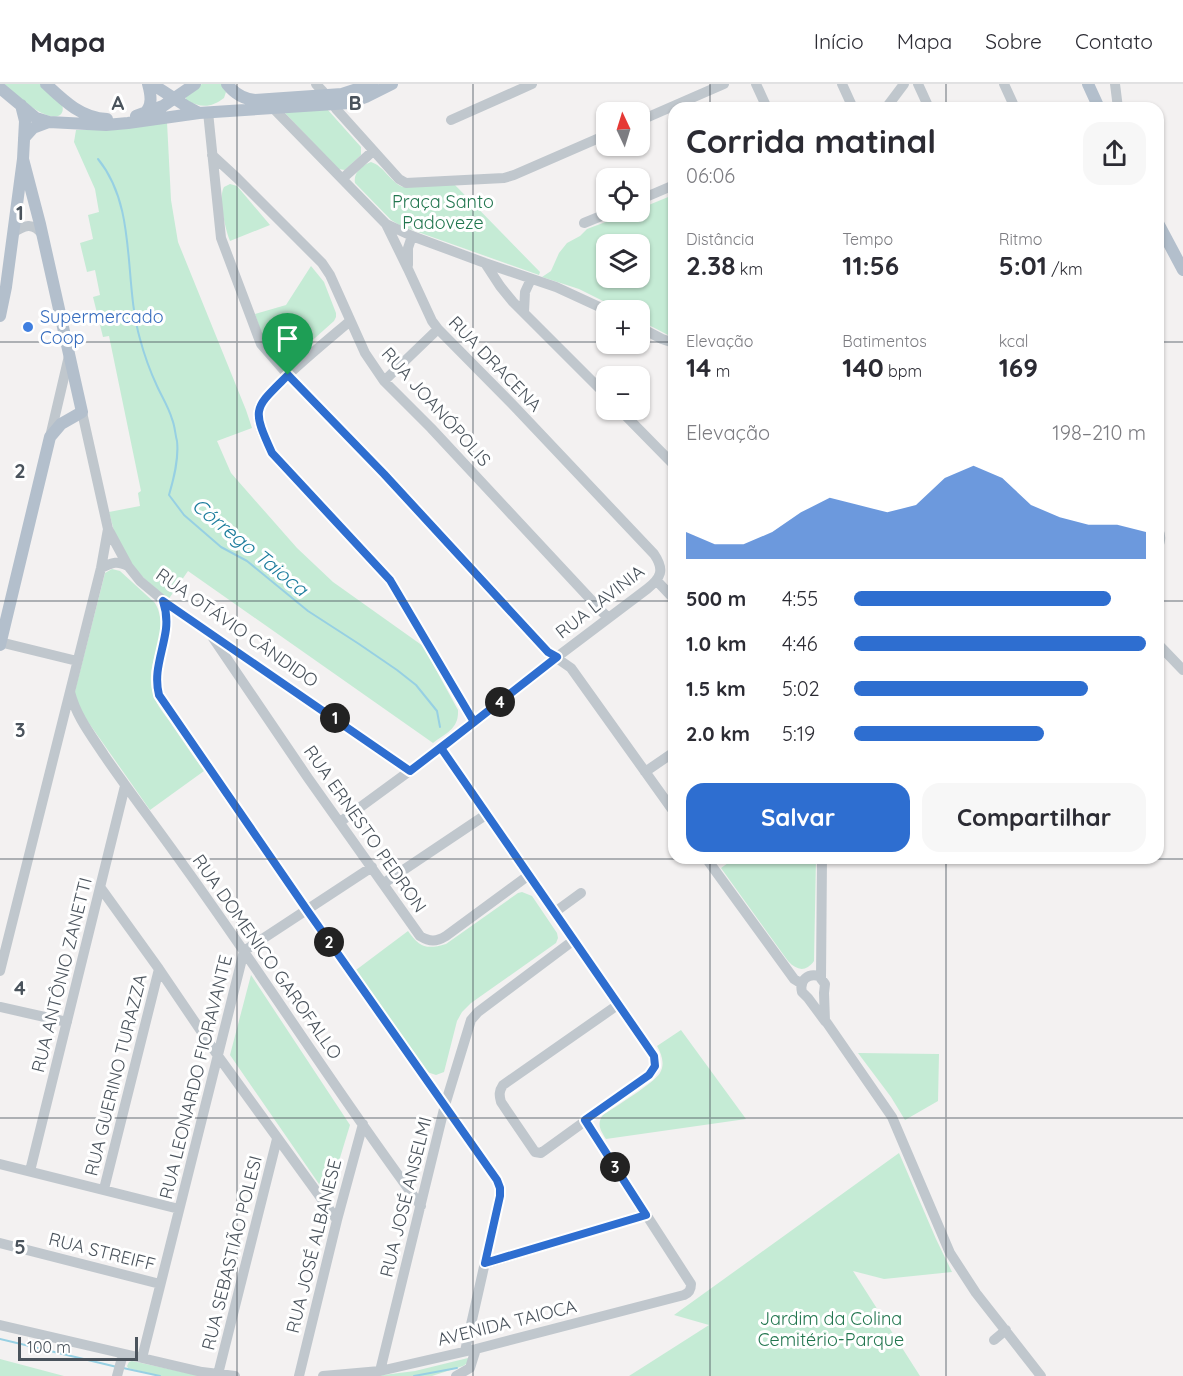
<!DOCTYPE html>
<html lang="pt">
<head>
<meta charset="utf-8">
<style>
	body { margin:0; font-family:Quicksand,sans-serif; background:#f7f7f7; color:#2b2b33; height:100vh; display:flex; flex-direction:column; font-size:22px; white-space:nowrap }
	* { box-sizing:border-box; margin:0 }
	p { font-size:20px; color:#7c7c81 }
	.icon { flex:none; width:33px; height:33px; fill:none; stroke:currentColor; stroke-width:2; stroke-linecap:round; stroke-linejoin:round }
	.map { position:relative; flex:1; overflow:hidden }
	.panel { position:absolute; left:668px; top:18px; width:496px; height:762px; display:flex; flex-direction:column; background:#fff; border-radius:18px; box-shadow:0 2px 4px #0004 }
	.panel>* { flex:none }
	.needle { width:39px; rotate:356deg }
	.fabs { position:absolute; left:596px; top:18px; display:grid; gap:12px }
	.fabs a { display:grid; place-items:center; width:54px; height:54px; border-radius:12px; background:#fff; box-shadow:0 2px 4px #0004; font-size:30px }
	.scale { position:absolute; left:18px; bottom:15px; width:120px; box-sizing:border-box; padding-left:6px; border:3px solid #4a535c; border-top:0; font-size:16px; line-height:21px; white-space:nowrap; color:#4a535c; -webkit-text-stroke:4px #fff; paint-order:stroke }
	.pin { position:absolute; display:grid; place-items:center; width:51px; height:51px; color:#fff; margin:-62px -26px; border-radius:50% 50% 50% 0; rotate:-45deg; box-shadow:0 0 6px #0007 }
	.pin .icon { rotate:45deg }
	.km { position:absolute; width:30px; height:30px; margin:-15px; border-radius:50%; background:#222; color:#fff; font-size:16px; line-height:30px; text-align:center }
	.round { display:grid; place-items:center; flex:none; width:63px; height:63px; border-radius:18px; background:#f7f7f7 }
	.head { display:flex; align-items:center; justify-content:space-between; height:102px; padding:0 18px }
	h1 { font-size:33px; font-weight:700; line-height:45px }
	.stats { display:grid; grid-template-columns:repeat(3,1fr); gap:9px; height:102px; padding:6px 18px }
	.stats div { display:grid; align-content:center }
	.stats b { font-size:26px; font-weight:700 }
	.stats small { font-size:16px; font-weight:400 }
	.stats p { font-size:16px }
	.chart { height:168px; padding:12px 18px }
	.chart p { display:flex; justify-content:space-between }
	.chart svg { width:100%; height:108px; margin-top:6px; fill:#2e6ed0; opacity:.7 }
	.button { display:flex; gap:12px; margin-top:auto; padding:12px 18px }
	.button a { flex:1; height:69px; border-radius:18px; background:#2e6ed0; color:#fff; font-size:24px; font-weight:700; line-height:69px; text-align:center }
	.button a+a { background:#f7f7f7; color:#2b2b33 }
	ul { padding:0 18px; list-style:none; font-size:20px }
	li { display:grid; grid-template-columns:96px 72px 1fr; align-items:center; height:45px }
	li i { height:15px; border-radius:8px; background:#2e6ed0 }
	header { display:flex; align-items:center; gap:36px; box-sizing:border-box; height:84px; padding:0 30px; background:#fff; border-bottom:2px solid #e1e1e2 }
	header strong { font-size:28px }
	nav { display:flex; gap:33px; margin-inline-start:auto; font-size:21px }
	.map>svg:first-child { display:block }
	.green { fill:#c5ebd5; fill-rule:evenodd }
	.lines { fill:none; stroke-linecap:round; stroke-linejoin:round }
	.stream { stroke:#97d0e3; stroke-width:2 }
	.minor { stroke:#c0c7cd; stroke-width:10 }
	.major { stroke:#b3bfcc; stroke-width:12 }
	.route-casing { stroke:#fff; stroke-width:12 }
	.route { stroke:#2e6ed0; stroke-width:8 }
	.grid { fill:none; stroke:#4a535c; stroke-width:1.5; stroke-opacity:0.55 }
	.shop-dot { fill:#3f7fe0; stroke:#fff; stroke-width:2 }
	.labels { text-anchor:middle; stroke-width:6; stroke-linejoin:round; paint-order:stroke }
	.park-label { font-size:18px; fill:#22764f; stroke:#fff }
	.shop-label { font-size:18px; fill:#366cbe; stroke:#fff; text-anchor:start }
	.street-label { font-size:18px; fill:#4a535c; stroke:#fff }
	.water-label { font-size:20px; font-style:italic; fill:#1d7d9d; stroke:#fff }
	.grid-label { font-size:20px; text-anchor:middle; font-weight:bold; fill:#4a535c; stroke:#fff; stroke-width:6; stroke-linejoin:round; paint-order:stroke }
</style>
</head>
<body>
<header>
<strong>Mapa</strong>
<nav><a>Início</a><a>Mapa</a><a>Sobre</a><a>Contato</a></nav>
</header>
<div class="map">
<svg width="1183" height="1292" viewBox="0 0 1183 1292">
	<rect width="100%" height="100%" fill="#f3f1f1"/>
	<path class="green" d="M4,0H41L62,19C63,24 64,30 58,32C44,37 13,9 4,0Z
		M202,0H222L226,8L224,14C211,24 201,24 186,16V11L193,4Z
		M327,25L361,63V71L345,86L338,85L284,28Z
		M167,38L171,116L178,158L246,326L252,344L217,357L231,389L297,464L333,498L423,562L458,626C459,645 446,649 433,659L188,487L168,516L133,484L114,447L109,428L140,422L138,409L141,407L109,252L103,253L93,213L100,211L95,186L87,188L80,159L93,155L88,131L99,128L95,105L74,58L76,46H101Z
		M371,78C384,82 390,98 403,103L454,100L540,188L539,191L401,142L391,136L355,99C353,89 362,81 371,78Z
		M230,100L237,102L270,141L230,157C225,145 218,113 224,103Z
		M673,111V253L670,252L639,236V226H621L579,205L542,193L551,187L559,169L567,159L580,152L587,145L632,128H639V125ZM606,160H639V194H606Z
		M311,182L324,198L336,229V233L334,237L296,271C294,273 290,275 287,276C270,278 259,242 255,230L286,221Z
		M112,485L120,487L155,519C172,548 145,576 152,605C154,619 165,630 172,641C183,657 193,672 204,687L150,726L79,625L74,611L105,489Z
		M735,774H816L814,877C806,888 797,887 788,877L721,784Z
		M522,808L532,812L557,849L558,854L556,859L471,919L462,928L457,937L444,988L436,991L427,988L356,886L408,847C419,863 426,866 446,860L518,809Z
		M251,891L350,1041L328,1113L230,971Z
		M681,946L746,1035L606,1055C601,1047 596,1040 603,1031C615,1023 654,999 660,989C665,980 662,971 657,962Z
		M858,969L939,970L938,1017L905,1036L891,1013Z
		M899,1069L936,1155L952,1188L884,1195L853,1187L920,1292H629L709,1241L674,1231Z
		M468,1274H469V1278L463,1282L432,1292H375L415,1287Z
		M0,1275L64,1292H0Z
		M132,1277L201,1292H160L128,1284L127,1282L129,1278Z"/>
	<g class="lines">
		<path class="stream" d="M98,75C138,124 123,196 140,255C144,270 150,287 157,302C162,313 169,324 172,335C175,342 175,350 177,357C179,375 174,394 169,411L184,431L221,463L247,477L308,527L359,560L397,586L416,601L437,627L440,643
			M0,1255L117,1283
			M123,1284L160,1292
			M414,1292L457,1284"/>
		<path class="minor" d="M316,0L327,12L337,26L399,95L406,99L504,94L514,91L606,51
			M756,0L767,24
			M842,0L853,24
			M918,0L929,24
			M1004,0L1015,24
			M1115,0L1118,24
			M273,24L386,140L408,185L432,237L438,245L514,322L654,470C665,486 661,494 647,505L557,573L441,664L340,738
			M886,24L904,0
			M208,28L221,154L261,260L288,291L384,390L548,568L571,584L674,728
			M451,36L532,0
			M639,37L724,0
			M212,71L237,94L322,179L330,191L365,269L384,297L431,344L608,534
			M342,95L373,67
			M639,116L674,101
			M584,139L611,128
			M386,140L412,152L485,179L556,203L606,226
			M13,149C24,141 33,138 42,150
			M485,179L500,202L513,218L606,311
			M408,181V164L412,152
			M524,228L525,208L531,195
			M350,237C334,251 262,309 259,324C255,339 266,356 272,369L390,496L474,638
			M639,243L662,255L674,259
			M384,297L438,245
			M620,326L674,381
			M82,328L108,445L128,482L140,497L171,523L410,687
			M50,353L69,272
			M1158,445C1161,452 1161,455 1158,463
			M101,484C112,479 116,476 128,482
			M657,497L674,515
			M163,517C165,526 167,536 166,545C163,571 149,593 163,618L307,826L497,1096L500,1104L498,1121L465,1267
			M213,554L308,694L420,852C430,858 436,858 446,852L529,791
			M0,558L77,577
			M1158,560L1183,586
			M70,608C76,632 91,651 104,671C130,709 158,745 184,782C265,894 339,1012 421,1122
			M441,664L654,972C656,980 654,985 649,991L541,1069L535,1068L501,1018C499,1011 499,1007 503,1001L619,920
			M645,688L674,668
			M706,774L794,895L802,900
			M384,799L487,730
			M100,803L159,885L218,972L337,1136
			M555,828L581,809
			M0,887L101,484L108,445
			M821,894L822,774
			M0,923L67,938
			M825,937L824,909L825,900L819,892C808,889 799,896 802,908L808,914L825,937L827,939L892,1033L950,1169L976,1209L1041,1292
			M0,1080L179,1125
			M30,1087L125,702
			M104,1105L159,885
			M0,1159L160,1200
			M485,1180L646,1131
			M0,1241L142,1274L202,1288L235,1292
			M994,1256L1006,1246
			M142,1274L244,867L372,783
			M380,1287L445,1021L471,936L478,928L574,856
			M218,1290L277,1055
			M117,1292L123,1270
			M299,1292L337,1136L363,1040
			M323,1292L380,1287L476,1265L684,1211C689,1209 691,1206 691,1200L585,1036
			M456,1292L470,1284L476,1265"/>
		<path class="major" d="M46,0C63,16 81,34 107,35
			M152,0L186,22L199,29
			M227,0C234,9 244,15 255,16L342,10L372,0
			M1088,0L1099,24
			M0,4L36,34L49,38
			M144,30C153,22 151,11 148,0
			M136,32L163,22L195,0
			M24,54L33,44L49,38L106,41L128,39L199,29L350,19L366,13L392,0
			M1158,139L1183,186
			M0,232L6,203L23,75L25,37L21,21
			M0,561L50,353L61,340L82,328L40,140L23,75"/>
	</g>
	<g class="lines">
		<defs>
			<path id="route" d="M288,291C254,325 251,323 272,369L390,496L474,638L410,687L163,517C166,526 167,536 166,545C163,568 153,588 159,611L307,826L497,1096L500,1104V1112L485,1179L646,1131L585,1036L649,991L655,982L654,972L441,664L557,573L548,568L384,390L288,291"/>
		</defs>
		<use href="#route" class="route-casing"/>
		<use href="#route" class="route"/>
	</g>
	<path class="grid" d="M237,0V1292M473,0V1292M710,0V24M946,0V24M0,258H606M639,258H674M1158,258H1183M0,517H674M1158,517H1183M710,774V1292M946,774V1292M0,775H1183M0,1034H1183"/>
	<circle class="shop-dot" cx="28" cy="243" r="6"/>
	<g class="labels">
		<g class="park-label">
			<text x="443" y="124">Praça Santo<tspan x="443" dy="21">Padoveze</tspan></text>
			<text x="831" y="1241">Jardim da Colina<tspan x="831" dy="21">Cemitério-Parque</tspan></text>
		</g>
		<g class="shop-label">
			<text x="40" y="239">Supermercado<tspan x="40" dy="21">Coop</tspan></text>
		</g>
		<g class="street-label">
			<text transform="translate(495 280) rotate(46)" y="6">RUA DRACENA</text>
			<text transform="translate(436 323) rotate(48)" y="6">RUA JOANÓPOLIS</text>
			<text transform="translate(600 518) rotate(-38)" y="6">RUA LAVINIA</text>
			<text transform="translate(237 544) rotate(35)" y="6">RUA OTÁVIO CÂNDIDO</text>
			<text transform="translate(365 745) rotate(55)" y="6">RUA ERNESTO PEDRON</text>
			<text transform="translate(267 873) rotate(55)" y="6">RUA DOMENICO GAROFALLO</text>
			<text transform="translate(62 891) rotate(-76)" y="6">RUA ANTÔNIO ZANETTI</text>
			<text transform="translate(116 991) rotate(-76)" y="6">RUA GUERINO TURAZZA</text>
			<text transform="translate(196 993) rotate(-76)" y="6">RUA LEONARDO FIORAVANTE</text>
			<text transform="translate(406 1113) rotate(-76)" y="6">RUA JOSÉ ANSELMI</text>
			<text transform="translate(314 1162) rotate(-76)" y="6">RUA JOSÉ ALBANESE</text>
			<text transform="translate(102 1168) rotate(14)" y="6">RUA STREIFF</text>
			<text transform="translate(232 1169) rotate(-76)" y="6">RUA SEBASTIÃO POLESI</text>
			<text transform="translate(507 1239) rotate(-14)" y="6">AVENIDA TAIOCA</text>
		</g>
		<g class="water-label">
			<text transform="translate(250 463) rotate(39)" y="7">Córrego Taioca</text>
		</g>
	</g>
	<g class="grid-label">
		<text x="118" y="26">A</text>
		<text x="355" y="26">B</text>
		<text x="20" y="136">1</text>
		<text x="20" y="394">2</text>
		<text x="20" y="653">3</text>
		<text x="20" y="911">4</text>
		<text x="20" y="1170">5</text>
	</g>
</svg>
<div class="fabs">
<a><svg class="needle" viewBox="-14 -14 28 28"><path d="M0-13l5 13h-10z" fill="#e53935"/><path d="M0 13l5-13h-10z" fill="#7c7c81"/></svg></a>
<a><svg class="icon" aria-label="locate" viewBox="0 0 24 24"><circle cx="12" cy="12" r="6"/><path d="M12 2v4M12 18v4M2 12h4M18 12h4"/></svg></a>
<a><svg class="icon" aria-label="layers" viewBox="0 0 24 24"><path d="M12 4l9 5-9 5-9-5zM3 14l9 5 9-5"/></svg></a>
<a>+</a>
<a>−</a>
</div>
<div class="scale">100 m</div>
<div class="pin" style="left:288px;top:291px;background:#1e9e55"><svg class="icon" aria-label="arrive" viewBox="0 0 24 24"><path d="M6 21V4h12l-3 4 3 4H6"/></svg></div>
<b class="km" style="left:335px;top:634px">1</b>
<b class="km" style="left:329px;top:858px">2</b>
<b class="km" style="left:615px;top:1083px">3</b>
<b class="km" style="left:500px;top:618px">4</b>
<section class="panel">
<div class="head"><div><h1>Corrida matinal</h1><p>06:06</p></div><a class="round"><svg class="icon" aria-label="share" viewBox="0 0 24 24"><path d="M12 15V3M7 8l5-5 5 5M5 13v7h14v-7"/></svg></a></div>
<div class="stats">
<div><p>Distância</p><b>2.38<small> km</small></b></div>
<div><p>Tempo</p><b>11:56</b></div>
<div><p>Ritmo</p><b>5:01<small> /km</small></b></div>
</div>
<div class="stats">
<div><p>Elevação</p><b>14<small> m</small></b></div>
<div><p>Batimentos</p><b>140<small> bpm</small></b></div>
<div><p>kcal</p><b>169</b></div>
</div>
<div class="chart"><p><span>Elevação</span>198–210 m</p>
<svg viewBox="0 0 160 44" preserveAspectRatio="none"><path d="M0 44V33L10 38L20 38L30 33L40 25L50 19L60 22L70 25L80 22L90 11L100 6L110 11L120 22L130 27L140 30L150 30L160 33V44z"/></svg>
</div>
<ul>
<li><b>500 m</b>4:55<i style="width:88%"></i></li>
<li><b>1.0 km</b>4:46<i style="width:100%"></i></li>
<li><b>1.5 km</b>5:02<i style="width:80%"></i></li>
<li><b>2.0 km</b>5:19<i style="width:65%"></i></li>
</ul>
<div class="button"><a>Salvar</a><a>Compartilhar</a></div>
</section>
</div>
</body>
</html>
